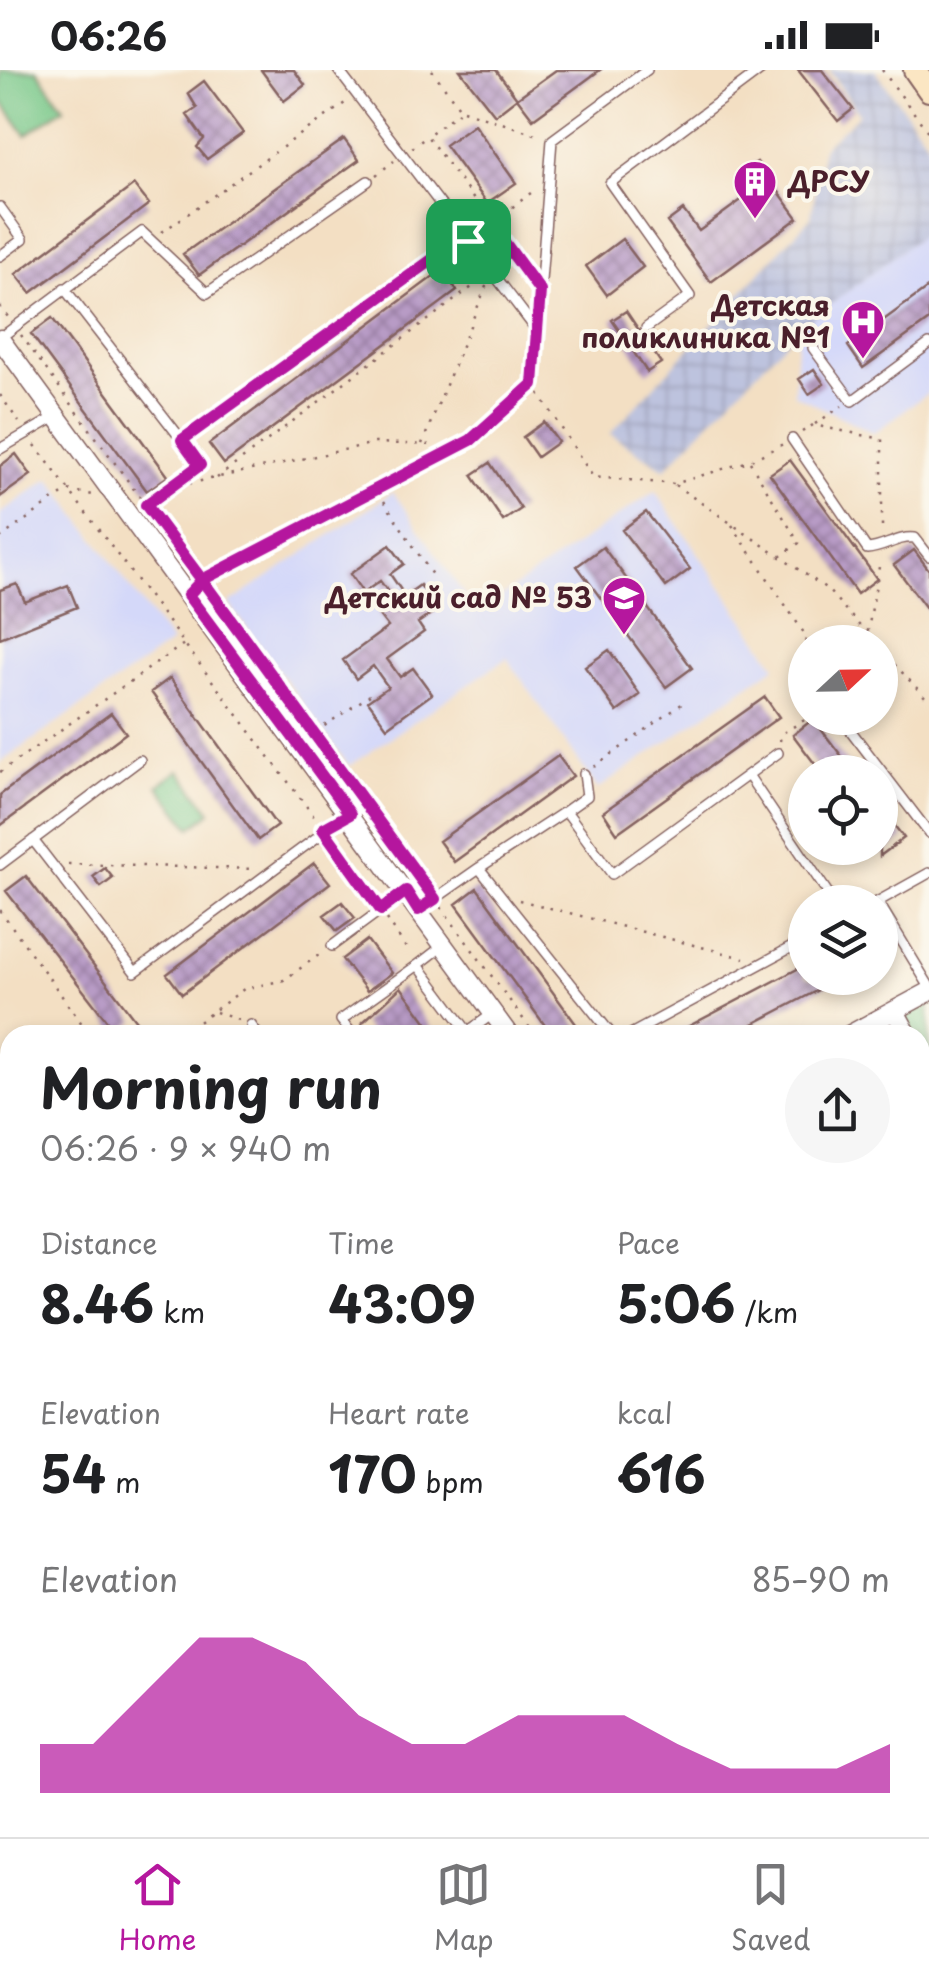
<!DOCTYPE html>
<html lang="en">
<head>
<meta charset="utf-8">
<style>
	body { margin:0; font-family:"Playpen Sans",sans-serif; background:#f6f6f6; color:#202124; height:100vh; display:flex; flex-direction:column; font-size:38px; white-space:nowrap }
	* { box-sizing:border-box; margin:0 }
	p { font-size:32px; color:#757577 }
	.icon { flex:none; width:55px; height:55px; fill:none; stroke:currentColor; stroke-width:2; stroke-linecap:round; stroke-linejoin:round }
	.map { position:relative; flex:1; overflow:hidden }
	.sheet { position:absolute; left:0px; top:955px; width:930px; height:812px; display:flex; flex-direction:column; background:#fff; border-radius:30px 30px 0 0; box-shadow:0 5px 15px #0003 }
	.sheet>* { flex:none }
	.needle { width:65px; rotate:68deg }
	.tools { position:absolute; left:788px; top:555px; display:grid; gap:20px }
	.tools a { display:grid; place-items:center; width:110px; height:110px; border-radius:50%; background:#fff; box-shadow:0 5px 15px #0003; font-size:50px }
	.pin { position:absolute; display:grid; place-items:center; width:85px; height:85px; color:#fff; margin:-42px; border-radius:20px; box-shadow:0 5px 15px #0006 }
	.round { display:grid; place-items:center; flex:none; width:105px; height:105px; border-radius:52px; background:#f6f6f6 }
	.headline { display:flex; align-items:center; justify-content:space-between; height:170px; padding:0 40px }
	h1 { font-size:55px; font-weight:700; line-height:75px }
	.stats { display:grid; grid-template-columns:repeat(3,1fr); gap:15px; height:170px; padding:10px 40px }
	.stats div { display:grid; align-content:center }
	.stats b { font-size:50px; font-weight:700 }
	.stats small { font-size:28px; font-weight:400 }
	.stats p { font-size:28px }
	.chart { height:280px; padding:20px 40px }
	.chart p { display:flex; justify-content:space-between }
	.chart svg { width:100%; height:180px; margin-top:10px; fill:#b5179e; opacity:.7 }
	.status { display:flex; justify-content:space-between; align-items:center; height:70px; padding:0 50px; background:#fff; direction:ltr }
	.status svg { height:28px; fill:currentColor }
	.tabs { display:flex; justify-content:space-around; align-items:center; height:140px; border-top:2px solid #e0e0e0; background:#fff; font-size:28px; color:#757577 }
	.tabs a { display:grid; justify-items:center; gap:5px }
	.tabs .selected { color:#b5179e }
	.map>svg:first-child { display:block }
	.built { fill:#d4d8f9 }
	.industrial { fill:url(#industrial-grid) }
	.green { fill:#77c788; stroke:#60735a; stroke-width:2.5 }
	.forest { fill:url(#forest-firs); stroke:#566650; stroke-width:2.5 }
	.building { fill:url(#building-cross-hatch) }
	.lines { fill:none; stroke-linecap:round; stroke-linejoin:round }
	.lane-casing { stroke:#856260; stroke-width:12 }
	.street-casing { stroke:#856260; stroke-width:21 }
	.secondary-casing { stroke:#856260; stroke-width:26 }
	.highway-casing { stroke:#856260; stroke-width:34 }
	.path { stroke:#856260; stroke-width:2.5; stroke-dasharray:2.5 8; stroke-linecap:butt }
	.lane { stroke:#fff; stroke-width:9 }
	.street { stroke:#fff; stroke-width:18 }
	.secondary { stroke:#fbe6c3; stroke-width:22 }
	.highway { stroke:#f4c16a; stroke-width:30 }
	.route-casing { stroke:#fff; stroke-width:20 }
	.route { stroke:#b5179e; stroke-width:12 }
	.labels { text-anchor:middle; stroke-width:8; stroke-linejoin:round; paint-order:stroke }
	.poi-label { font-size:28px; font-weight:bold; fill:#4a1f2b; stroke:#fbf7ec; text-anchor:end }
</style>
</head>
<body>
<div class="status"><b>06:26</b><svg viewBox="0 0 49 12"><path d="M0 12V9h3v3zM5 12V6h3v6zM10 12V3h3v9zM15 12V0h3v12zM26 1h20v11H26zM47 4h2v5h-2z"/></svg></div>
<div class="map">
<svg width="929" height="1767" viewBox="0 0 929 1767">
	<defs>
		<pattern id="industrial-grid" width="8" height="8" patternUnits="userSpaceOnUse" patternTransform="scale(2.5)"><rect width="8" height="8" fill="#bdc3de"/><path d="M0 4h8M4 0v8" fill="none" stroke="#a4a7bf"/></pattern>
		<pattern id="forest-firs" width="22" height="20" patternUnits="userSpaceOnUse" patternTransform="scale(2.5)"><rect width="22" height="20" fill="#61ac74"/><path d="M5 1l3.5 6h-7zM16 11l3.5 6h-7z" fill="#528b5f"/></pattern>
		<pattern id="building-cross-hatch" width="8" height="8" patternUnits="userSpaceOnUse" patternTransform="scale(2.5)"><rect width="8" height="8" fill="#b89bc6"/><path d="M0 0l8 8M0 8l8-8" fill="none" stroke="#987ea1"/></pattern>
	</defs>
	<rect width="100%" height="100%" fill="#fbf7ec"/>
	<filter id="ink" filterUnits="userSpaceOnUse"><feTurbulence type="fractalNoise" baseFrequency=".01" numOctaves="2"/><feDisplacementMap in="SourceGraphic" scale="20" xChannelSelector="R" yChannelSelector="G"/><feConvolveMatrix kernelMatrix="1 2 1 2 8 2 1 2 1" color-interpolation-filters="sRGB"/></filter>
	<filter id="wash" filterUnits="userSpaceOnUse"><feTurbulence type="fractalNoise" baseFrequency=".0048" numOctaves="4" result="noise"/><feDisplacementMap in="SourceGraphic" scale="40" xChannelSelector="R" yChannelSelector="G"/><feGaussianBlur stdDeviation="2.25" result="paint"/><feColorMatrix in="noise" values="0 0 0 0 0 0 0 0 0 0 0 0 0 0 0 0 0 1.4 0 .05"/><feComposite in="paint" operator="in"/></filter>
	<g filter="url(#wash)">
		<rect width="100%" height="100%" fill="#f3dfc3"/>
		<path class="built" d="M929,159V322L874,363L794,324L798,259Z
			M50,408L171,573L0,693V444Z
			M655,421L776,596L598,719L507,588L349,696L229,534L393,422L477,543Z"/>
		<path class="industrial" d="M829,0H875L929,74V159L798,259L665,399L610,364L811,147L823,77L859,44Z"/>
		<path class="green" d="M0,0H37L64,38L26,65L0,29Z
			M179,700L211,742L191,758L158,716Z
			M929,927V1098L920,1103V965H856Z"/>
		<path class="forest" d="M10,1626V1686L0,1691V1632Z"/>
		<g id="blocks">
			<path class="building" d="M261,0H294L305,15L284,31Z
				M460,0H496L517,28L495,45Z
				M556,0H600L533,49L517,28Z
				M798,0H822L853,39L838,51Z
				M204,11L243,63L207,89L197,77L204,69L187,45L197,38L188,23Z
				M474,54L516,113L487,133L445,75Z
				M344,69L359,90L199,205L196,201L183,184Z
				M757,92L798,148L711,212L667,152L683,140L699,161L755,120L742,102Z
				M134,115L149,134L31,223L16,204Z
				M622,169L643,197L607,225L586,196Z
				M442,200L457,221L224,394L209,374Z
				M929,217V250L863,298L848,276Z
				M626,241L661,293L647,302L612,250Z
				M52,248L168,406L147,421L31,264Z
				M814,299L824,314L809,324L799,309Z
				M544,352L558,372L537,387L523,367Z
				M16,384L31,405L0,427V396Z
				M790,390L877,509L857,524L770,404Z
				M490,393L521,439L503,451L472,405Z
				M646,442L690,499L666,517L622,460Z
				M390,475L404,494L390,504L405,526L420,515L438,539L418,553L424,562L387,589L400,607L413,598L432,624L387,657L368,631L388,617L373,596L356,609L343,590L388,557L378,544L395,531L380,511L363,523L350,504Z
				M603,477L692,598L666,617L577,496Z
				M914,480L929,500V542L894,495Z
				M17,514L25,532L68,515L77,537L0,568V520Z
				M609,580L640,625L617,642L585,597Z
				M170,608L277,756L258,770L151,622Z
				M765,627L779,647L617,763L603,742Z
				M111,643L126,663L0,756V725Z
				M813,649L854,702H821L793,665Z
				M558,686L573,706L454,792L439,771Z
				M880,737L904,768L880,786Z
				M314,793L330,813L182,924L167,904Z
				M105,798L113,808L101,817L93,807Z
				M26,806L136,951L118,965L6,821Z
				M477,818L584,965H552L456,834Z
				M342,832L355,848L337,861L324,845Z
				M367,870L392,903L367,921L342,889Z
				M805,895V908H841L732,965H672Z
				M401,917L436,965H371L362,953Z"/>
		</g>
	</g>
	<g filter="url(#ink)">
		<use href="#blocks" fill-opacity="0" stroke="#856260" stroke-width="2.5"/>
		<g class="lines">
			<defs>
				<path id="lane" d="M338,0L538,262
					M0,137L23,169L0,186
					M64,218L182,370L465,166
					M646,258L690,226L610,113L761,0
					M0,268L142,162L207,223L368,111
					M813,278L852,331L929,274
					M792,369L867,479C885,478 897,466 915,468L929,486
					M0,379L57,346
					M188,525L201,510L471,370L533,314L552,70L647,0
					M841,648L929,763
					M748,705L834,832
					M566,741L587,726L584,704
					M33,770L135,902L347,745
					M0,795L140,690
					M479,798L566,741L612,804L778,683
					M877,832L929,803
					M880,835L929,916
					M419,840L479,798L612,965
					M444,875L418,895L468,962
					M332,876L404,823
					M251,955L258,965
					M466,963L494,943
					M353,965L341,950L418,895
					M629,965L805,870
					M0,1083L10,1076
					M0,1098L10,1113
					M920,1201L929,1196
					M0,1285L10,1278
					M920,1313L929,1306
					M920,1608L929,1601
					M0,1703L10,1697
					M920,1739L929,1750
					M140,1758L148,1767
					M412,1758L419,1767
					M212,1767L225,1758
					M472,1767L485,1758
					M624,1767L641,1758
					M866,1767L877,1758"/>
				<path id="street" d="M0,269L509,965
					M895,941L908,965
					M849,965L929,922
					M920,985L929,1001"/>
				<path id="secondary" d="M915,0L929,20
					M0,1361L10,1375
					M283,1758L290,1767"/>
				<path id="highway" d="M920,1123L929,1118
					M0,1579L10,1574
					M0,1616L10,1611"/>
			</defs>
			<use href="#lane" class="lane-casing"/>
			<use href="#street" class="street-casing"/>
			<use href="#secondary" class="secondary-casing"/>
			<use href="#highway" class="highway-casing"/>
			<path class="path" d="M432,0L461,40L427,66L528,203
				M882,0L929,63
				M463,40L541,66
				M412,78L426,67
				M376,105L394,91
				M162,162L348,31
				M479,163L536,119
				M0,236L8,247
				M21,265L194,501
				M539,323L593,407L674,414L749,391L783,374
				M0,325L19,352
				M815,354L842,336
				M802,362L813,355L882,369V463
				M422,374L487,214
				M35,375L319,753
				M750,392L799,473L781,486
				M217,408L484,208
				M173,415L201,395L190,380
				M675,415L827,519L874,572
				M169,418L375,373L437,375
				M384,431L434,508
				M140,434L146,435L167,420
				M732,455L804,563L806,572
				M0,468L68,420L93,425
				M208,519L314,663
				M866,572L880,491
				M880,579L929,631
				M370,625L314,663L427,819
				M780,671L781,664L808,648
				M594,697L686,631
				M0,702L184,574
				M332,771L374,830
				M68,794L255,799
				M519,830L744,888
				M441,837L535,965
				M0,840L90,965
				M387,849L410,884
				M216,942L241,951
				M182,964L244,919L284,910L323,882
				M920,1028L929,1023
				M920,1221L929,1216
				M0,1297L10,1310
				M0,1422L10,1435
				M920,1650L929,1643
				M326,1758L333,1767
				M693,1767L706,1758"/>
			<use href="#lane" class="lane"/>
			<use href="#street" class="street"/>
			<use href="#secondary" class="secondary"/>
			<use href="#highway" class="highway"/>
		</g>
	</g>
	<g class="lines" filter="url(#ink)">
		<defs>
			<path id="route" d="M468,171L465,166L182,370L200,395L146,435L202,510L188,525L350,744L323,759L381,840L406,821L418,840L435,829L202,510L471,370L533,314L540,221L491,154L468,171"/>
		</defs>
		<use href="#route" class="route-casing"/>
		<use href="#route" class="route"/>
	</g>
	<defs>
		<symbol id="building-pin" viewBox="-11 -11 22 30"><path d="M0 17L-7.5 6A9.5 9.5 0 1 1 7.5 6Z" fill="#b5179e" stroke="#fbf7ec"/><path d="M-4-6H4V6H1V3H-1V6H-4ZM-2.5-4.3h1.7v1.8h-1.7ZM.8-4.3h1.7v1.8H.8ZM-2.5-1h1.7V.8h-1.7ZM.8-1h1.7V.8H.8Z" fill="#fff"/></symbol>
		<symbol id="hospital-pin" viewBox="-11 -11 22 30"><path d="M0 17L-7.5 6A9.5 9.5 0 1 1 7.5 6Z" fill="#b5179e" stroke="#fbf7ec"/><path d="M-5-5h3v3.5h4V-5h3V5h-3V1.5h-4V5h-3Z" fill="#fff"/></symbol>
		<symbol id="school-pin" viewBox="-11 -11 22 30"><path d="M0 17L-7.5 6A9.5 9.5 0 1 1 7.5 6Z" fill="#b5179e" stroke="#fbf7ec"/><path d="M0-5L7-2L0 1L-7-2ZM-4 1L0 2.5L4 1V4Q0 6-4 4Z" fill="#fff"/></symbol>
	</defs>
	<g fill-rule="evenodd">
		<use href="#building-pin" x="730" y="87" width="50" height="68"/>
		<use href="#hospital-pin" x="838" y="227" width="50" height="68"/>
		<use href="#school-pin" x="599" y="503" width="50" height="68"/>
	</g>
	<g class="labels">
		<g class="poi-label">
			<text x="788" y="122" text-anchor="start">ДРСУ</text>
			<text x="830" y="246">Детская<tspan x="830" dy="32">поликлиника №1</tspan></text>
			<text x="592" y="538">Детский сад № 53</text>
		</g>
	</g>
</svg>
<div class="tools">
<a><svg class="needle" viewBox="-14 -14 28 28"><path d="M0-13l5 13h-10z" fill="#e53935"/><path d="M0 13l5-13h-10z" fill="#757577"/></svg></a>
<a><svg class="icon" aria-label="locate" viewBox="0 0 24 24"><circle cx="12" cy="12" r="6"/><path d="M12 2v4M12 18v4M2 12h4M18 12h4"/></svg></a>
<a><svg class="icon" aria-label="layers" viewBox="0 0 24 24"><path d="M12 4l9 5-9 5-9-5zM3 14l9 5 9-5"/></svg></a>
</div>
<div class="pin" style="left:468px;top:171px;background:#1e9e55"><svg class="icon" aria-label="arrive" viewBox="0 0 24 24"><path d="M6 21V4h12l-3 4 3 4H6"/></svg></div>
<section class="sheet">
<div class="headline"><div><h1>Morning run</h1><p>06:26 · 9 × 940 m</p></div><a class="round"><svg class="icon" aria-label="share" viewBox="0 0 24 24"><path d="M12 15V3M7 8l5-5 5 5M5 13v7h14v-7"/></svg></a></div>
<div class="stats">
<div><p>Distance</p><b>8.46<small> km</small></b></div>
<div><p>Time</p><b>43:09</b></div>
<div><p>Pace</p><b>5:06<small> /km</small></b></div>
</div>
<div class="stats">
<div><p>Elevation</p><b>54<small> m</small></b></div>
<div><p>Heart rate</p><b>170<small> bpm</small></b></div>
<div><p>kcal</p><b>616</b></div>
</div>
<div class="chart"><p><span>Elevation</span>85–90 m</p>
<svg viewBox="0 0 160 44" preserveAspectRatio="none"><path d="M0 44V32L10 32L20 19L30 6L40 6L50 12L60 25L70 32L80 32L90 25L100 25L110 25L120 32L130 38L140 38L150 38L160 32V44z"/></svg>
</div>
</section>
</div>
<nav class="tabs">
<a class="selected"><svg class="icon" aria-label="home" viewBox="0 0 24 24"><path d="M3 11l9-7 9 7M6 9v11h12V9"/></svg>Home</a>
<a><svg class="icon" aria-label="map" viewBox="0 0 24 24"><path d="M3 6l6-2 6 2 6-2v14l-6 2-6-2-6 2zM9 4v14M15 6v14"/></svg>Map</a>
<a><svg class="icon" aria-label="saved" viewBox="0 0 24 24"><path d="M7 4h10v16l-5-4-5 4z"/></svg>Saved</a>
</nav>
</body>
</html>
